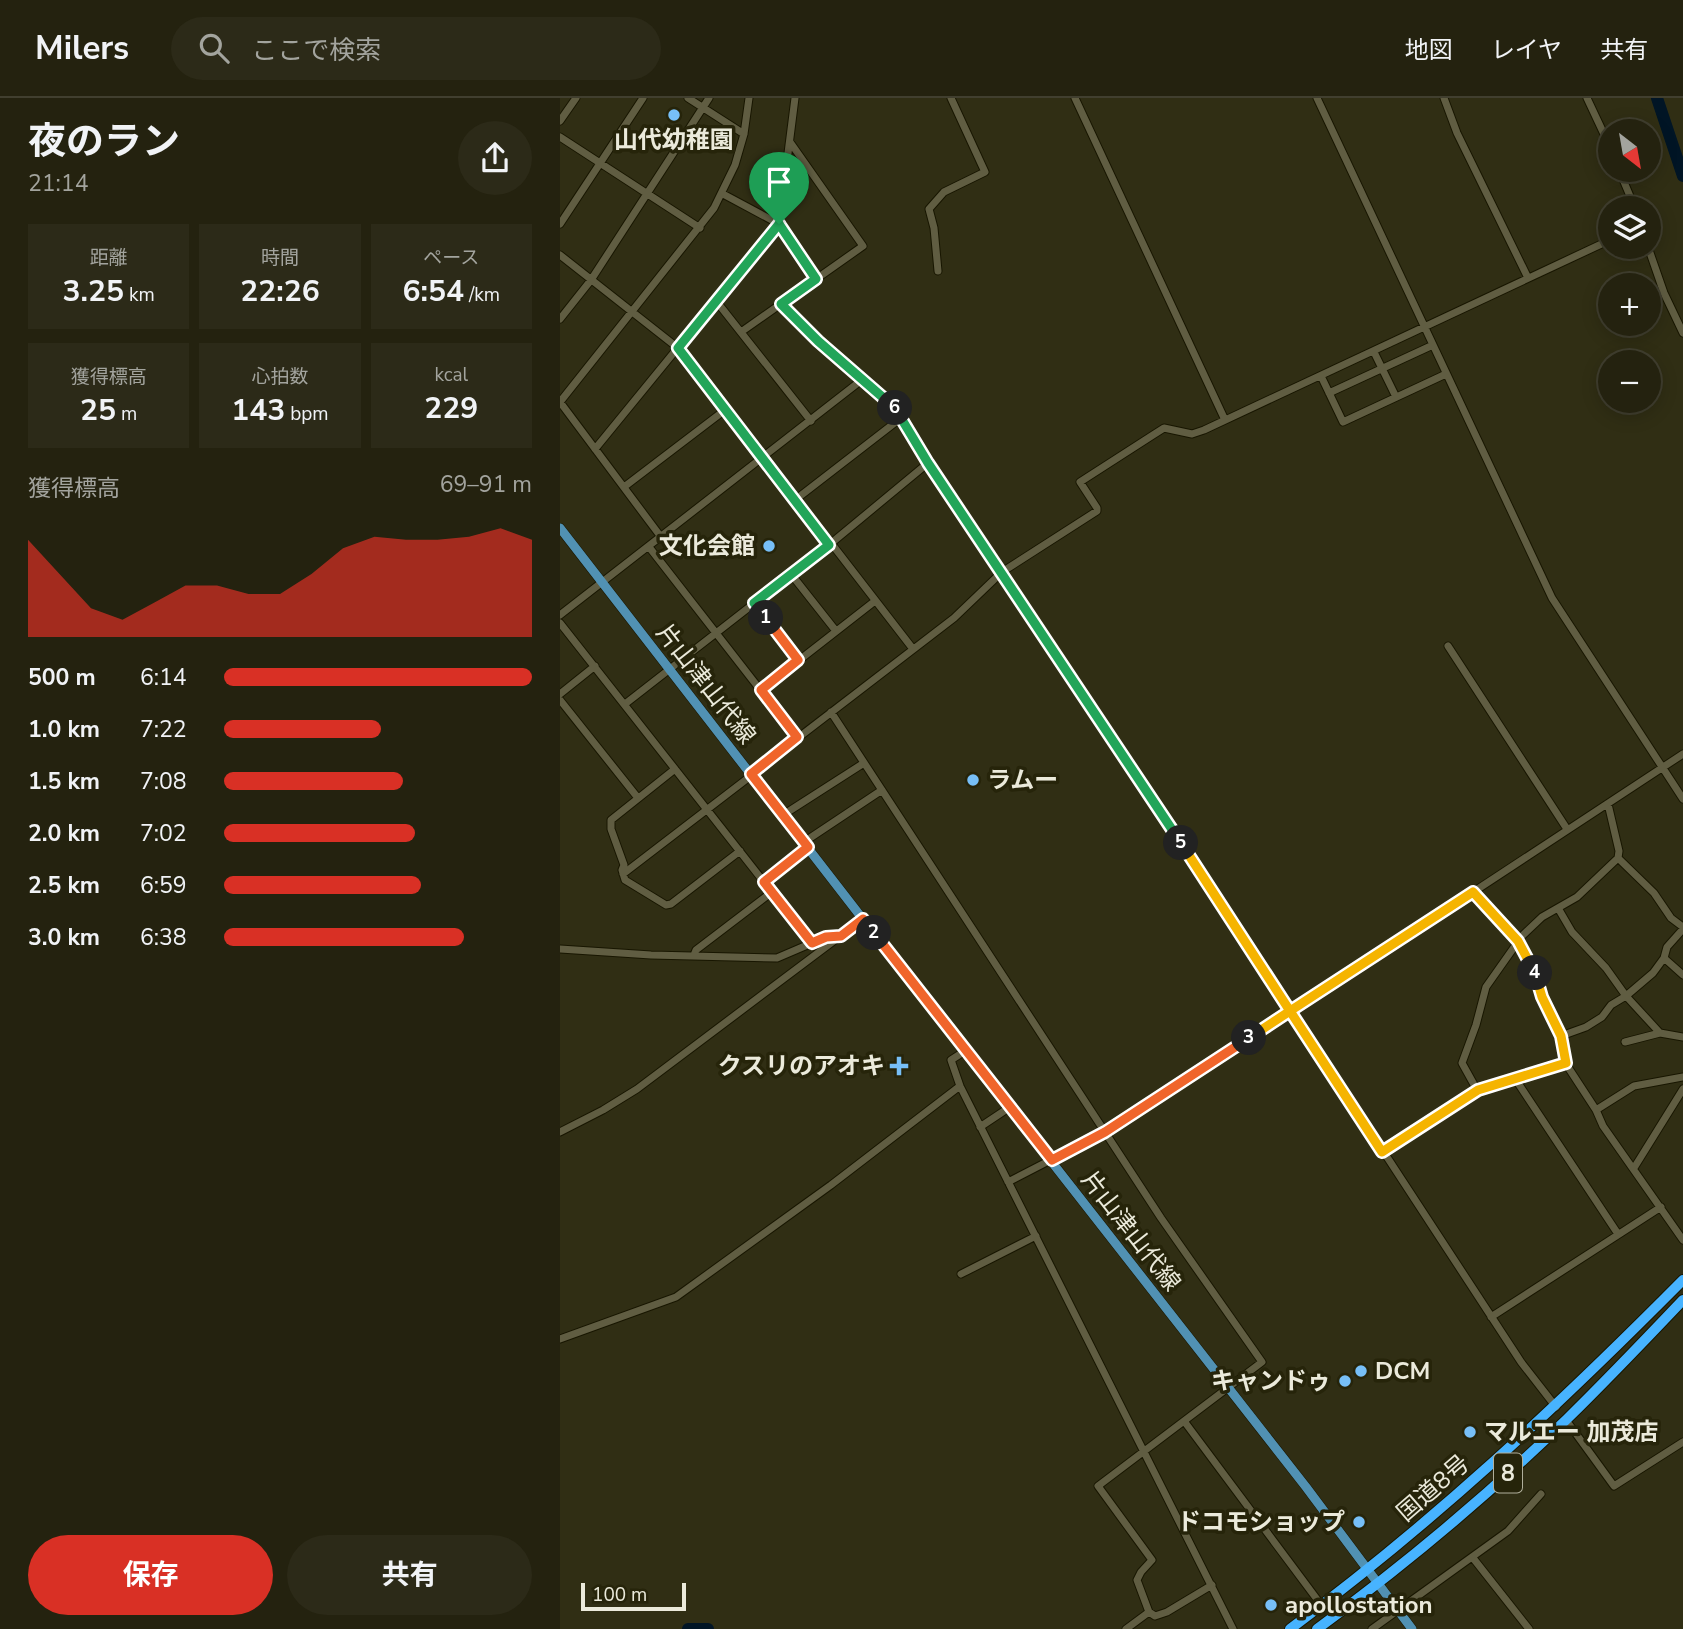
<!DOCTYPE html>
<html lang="ja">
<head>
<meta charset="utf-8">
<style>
	body { margin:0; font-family:"Nunito Sans","Noto Sans JP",sans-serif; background:#2c2a18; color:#f1f3f6; height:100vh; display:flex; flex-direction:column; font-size:26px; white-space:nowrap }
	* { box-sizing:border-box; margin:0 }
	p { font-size:23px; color:#a3a49e }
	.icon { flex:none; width:38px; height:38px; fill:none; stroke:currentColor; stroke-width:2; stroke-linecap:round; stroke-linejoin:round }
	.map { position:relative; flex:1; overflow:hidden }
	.drawer { display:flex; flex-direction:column; background:#24220f; width:560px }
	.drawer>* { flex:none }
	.needle { width:46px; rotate:149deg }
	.tools { position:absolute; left:1038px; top:21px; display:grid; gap:14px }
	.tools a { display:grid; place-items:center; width:63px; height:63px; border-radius:50%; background:#24220f; box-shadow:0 4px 18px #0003,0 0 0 2px #413f2f; font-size:35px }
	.scale { position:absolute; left:21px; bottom:18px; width:105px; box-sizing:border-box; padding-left:7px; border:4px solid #ebeadb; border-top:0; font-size:19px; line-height:24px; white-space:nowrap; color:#ebeadb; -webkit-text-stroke:5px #26240a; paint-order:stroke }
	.pin { position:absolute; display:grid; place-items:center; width:60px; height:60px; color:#fff; margin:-72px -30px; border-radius:50% 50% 50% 0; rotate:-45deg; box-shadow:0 0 7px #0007 }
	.pin .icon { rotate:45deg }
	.km { position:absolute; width:35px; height:35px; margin:-18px; border-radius:50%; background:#222; color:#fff; font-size:19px; line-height:35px; text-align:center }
	.round { display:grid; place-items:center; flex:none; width:74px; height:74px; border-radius:37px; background:#2c2a18 }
	.summary { display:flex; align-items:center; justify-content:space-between; height:119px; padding:0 28px }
	h1 { font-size:38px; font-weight:700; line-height:52px }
	.metrics { display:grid; grid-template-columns:repeat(3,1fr); gap:10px; height:119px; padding:7px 28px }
	.metrics div { display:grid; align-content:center; border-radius:0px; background:#2c2a18; text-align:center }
	.metrics b { font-size:30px; font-weight:700 }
	.metrics small { font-size:19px; font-weight:400 }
	.metrics p { font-size:19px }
	.chart { height:196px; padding:14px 28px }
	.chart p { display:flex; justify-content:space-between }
	.chart svg { width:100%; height:126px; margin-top:7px; fill:#d93025; opacity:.7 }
	.primary-button { display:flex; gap:14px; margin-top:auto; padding:14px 28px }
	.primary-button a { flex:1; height:80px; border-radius:42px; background:#d93025; color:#fff; font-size:28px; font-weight:700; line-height:80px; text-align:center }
	.primary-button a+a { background:#2c2a18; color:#f1f3f6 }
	ul { padding:0 28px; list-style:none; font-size:23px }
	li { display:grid; grid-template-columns:112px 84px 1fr; align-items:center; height:52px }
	li i { height:18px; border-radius:9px; background:#d93025 }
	header { display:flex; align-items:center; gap:42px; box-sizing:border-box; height:98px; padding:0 35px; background:#24220f; border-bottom:2px solid #413f2f }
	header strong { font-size:33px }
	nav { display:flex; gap:38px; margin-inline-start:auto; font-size:24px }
	.search { width:490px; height:63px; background:#2c2a18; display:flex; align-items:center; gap:18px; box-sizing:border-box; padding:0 24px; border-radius:38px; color:#a3a49e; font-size:26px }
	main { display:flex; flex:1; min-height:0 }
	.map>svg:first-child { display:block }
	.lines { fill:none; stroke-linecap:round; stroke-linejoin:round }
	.river { stroke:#011525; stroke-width:12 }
	.minor-casing { stroke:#181600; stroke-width:9 }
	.major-casing { stroke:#181600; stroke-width:10 }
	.highway-casing { stroke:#181600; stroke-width:12 }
	.minor { stroke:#605d42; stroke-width:7 }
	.major { stroke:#5191b3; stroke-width:9 }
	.highway { stroke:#47b3ff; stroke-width:10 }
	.split-1-casing { stroke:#fff; stroke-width:14 }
	.split-2-casing { stroke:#fff; stroke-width:14 }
	.split-3-casing { stroke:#fff; stroke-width:14 }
	.split-4-casing { stroke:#fff; stroke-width:14 }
	.split-5-casing { stroke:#fff; stroke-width:14 }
	.split-6-casing { stroke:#fff; stroke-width:14 }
	.split-7-casing { stroke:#fff; stroke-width:14 }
	.split-1 { stroke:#22a559; stroke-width:9 }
	.split-2 { stroke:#f0652b; stroke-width:9 }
	.split-3 { stroke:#f0652b; stroke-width:9 }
	.split-4 { stroke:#f5b400; stroke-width:9 }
	.split-5 { stroke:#f5b400; stroke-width:9 }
	.split-6 { stroke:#22a559; stroke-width:9 }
	.split-7 { stroke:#22a559; stroke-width:9 }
	.poi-dot { fill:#77bff7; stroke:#26240a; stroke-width:2.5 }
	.labels { text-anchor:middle; stroke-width:7; stroke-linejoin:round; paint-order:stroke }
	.shield { fill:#26240a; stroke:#b0af9c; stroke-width:2 }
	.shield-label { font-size:23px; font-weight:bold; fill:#ebeadb }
	.poi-label { font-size:24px; font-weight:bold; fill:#ebeadb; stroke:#26240a; text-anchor:end }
	.street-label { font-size:24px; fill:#ebeadb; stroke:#26240a }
</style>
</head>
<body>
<header>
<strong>Milers</strong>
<div class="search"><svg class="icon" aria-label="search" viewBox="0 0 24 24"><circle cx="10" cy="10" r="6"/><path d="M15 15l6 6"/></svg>ここで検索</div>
<nav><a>地図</a><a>レイヤ</a><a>共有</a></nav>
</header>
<main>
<section class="drawer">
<div class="summary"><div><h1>夜のラン</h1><p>21:14</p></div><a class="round"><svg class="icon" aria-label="share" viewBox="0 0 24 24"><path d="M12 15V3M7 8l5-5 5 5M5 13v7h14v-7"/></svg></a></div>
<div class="metrics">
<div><p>距離</p><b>3.25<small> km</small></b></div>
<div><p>時間</p><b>22:26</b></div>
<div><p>ペース</p><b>6:54<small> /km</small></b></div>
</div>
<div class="metrics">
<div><p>獲得標高</p><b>25<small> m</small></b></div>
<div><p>心拍数</p><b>143<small> bpm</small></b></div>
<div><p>kcal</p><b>229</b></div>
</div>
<div class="chart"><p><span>獲得標高</span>69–91 m</p>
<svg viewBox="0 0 160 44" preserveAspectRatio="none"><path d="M0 44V10L10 22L20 34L30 38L40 32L50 26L60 26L70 29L80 29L90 22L100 13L110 9L120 10L130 10L140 9L150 6L160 10V44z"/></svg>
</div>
<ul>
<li><b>500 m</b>6:14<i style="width:100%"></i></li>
<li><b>1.0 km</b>7:22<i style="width:51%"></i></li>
<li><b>1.5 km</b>7:08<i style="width:58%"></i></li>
<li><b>2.0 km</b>7:02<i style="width:62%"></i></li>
<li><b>2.5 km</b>6:59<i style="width:64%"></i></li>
<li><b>3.0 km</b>6:38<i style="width:78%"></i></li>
</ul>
<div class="primary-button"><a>保存</a><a>共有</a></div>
</section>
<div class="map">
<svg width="1123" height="1531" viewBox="0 0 1123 1531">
	<rect width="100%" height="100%" fill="#302e14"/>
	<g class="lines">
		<path class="river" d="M1097,0L1123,78
			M128,1531H148"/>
		<defs>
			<path id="minor" d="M128,0L184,36
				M515,0L665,322
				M757,0L992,500L1123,701
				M884,0L897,35L968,180
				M1027,0L1050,49
				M0,23L16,0
				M0,39L140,130
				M1059,72L1075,110
				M163,96L219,126L256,181
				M0,126L83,0
				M1088,149L1104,195L1123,235
				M0,157L118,250L269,447
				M378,173L374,130L369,111L384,94L425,74L391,0
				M157,204L251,323
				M221,206L258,243L334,309L368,365L646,782L961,1264L996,1309
				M0,221L31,182L149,0
				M181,234L303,148L230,44
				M814,254L836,299
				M761,278L783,324L886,276
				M769,295L873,247
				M0,304L154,110L175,67L184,36L189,0
				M0,304L101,439
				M35,351L219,126L235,0
				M64,389L165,312
				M235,402L341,320
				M271,445L353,551
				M89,449L237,639
				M231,476L276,533
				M194,505L238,562
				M0,517L303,281
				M0,525L252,845
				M888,548L1007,731
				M201,592L315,503
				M0,596L35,568
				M0,602L78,700
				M65,606L269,447L368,365
				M271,614L601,1120L702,1264L538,1388L592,1462L581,1474L577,1482L589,1514
				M115,671L51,722V731L64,767L62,772L65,782L106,807L111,806L180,753
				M191,676L394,520L442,474L537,413V410L520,384L593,337L604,330L632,336L644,332L1050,142
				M223,717L304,665
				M244,744L322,692
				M1058,760L1094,795L1111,820L1123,829
				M63,776L192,677
				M204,784L248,749
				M913,794L958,843L972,870L979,882L982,899L1001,938L1006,966L1036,1012L1043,1028L1123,1142
				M998,810L1012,834L1046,870L1066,898L1100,935L1123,939
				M0,851L91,857L217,860L266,839L281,838
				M134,857L136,852L212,794
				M1104,860L1123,877
				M1001,938L1026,929L1042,919L1051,907L1066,898L1093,875L1104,860L1107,849L1123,831
				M1065,944L1100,935
				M405,953L391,962L400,988L673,1531
				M956,982L1058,1136
				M917,992L902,965L916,927L926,889L962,838L982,819L1017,799L1058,760L1059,753L1048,706
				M1036,1012L1074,988L1123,979
				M420,1029L450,1009
				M0,1034L43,1012L77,991L303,821
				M822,1054L917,992L1006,966
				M1074,1070L1123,991
				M448,1084L539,1037L597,1002L1123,656
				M401,1176L476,1138
				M931,1219L1101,1109
				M0,1241L116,1199L271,1087L400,988
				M1006,1322L1054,1388L1123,1344
				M624,1323L762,1508
				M913,1460L969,1531
				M566,1531L589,1514L595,1518L607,1514L652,1487
				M812,1531L948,1433L981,1396"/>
			<path id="major" d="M0,430L405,953L746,1389L852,1531"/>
			<path id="highway" d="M730,1531C873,1425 998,1308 1123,1182
				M757,1531C845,1467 929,1396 1007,1321C1047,1282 1085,1242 1123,1202"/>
		</defs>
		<use href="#minor" class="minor-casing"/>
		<use href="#major" class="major-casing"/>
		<use href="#highway" class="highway-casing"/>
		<use href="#minor" class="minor"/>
		<use href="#major" class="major"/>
		<use href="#highway" class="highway"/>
	</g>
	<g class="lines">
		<defs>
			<path id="split-1" d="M206,520L194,505L269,447L118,250L219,126"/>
			<path id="split-2" d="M206,520L238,562L201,592L237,639L191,676L248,749L204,784L252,845L266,839L281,838L303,821L314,835"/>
			<path id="split-3" d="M314,835L492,1062L545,1034L689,940"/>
			<path id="split-4" d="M689,940L730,913L822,1054L918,992L1006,965L1001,938L982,899L975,875"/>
			<path id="split-5" d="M621,745L730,913L913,794L958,843L975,875"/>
			<path id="split-6" d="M335,310L368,365L621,745"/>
			<path id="split-7" d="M219,126L256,181L221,206L258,243L335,310"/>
		</defs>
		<use href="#split-1" class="split-1-casing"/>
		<use href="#split-2" class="split-2-casing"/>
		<use href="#split-3" class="split-3-casing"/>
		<use href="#split-4" class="split-4-casing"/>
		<use href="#split-5" class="split-5-casing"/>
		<use href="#split-6" class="split-6-casing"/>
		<use href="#split-7" class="split-7-casing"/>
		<use href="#split-1" class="split-1"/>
		<use href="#split-2" class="split-2"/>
		<use href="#split-3" class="split-3"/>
		<use href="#split-4" class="split-4"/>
		<use href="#split-5" class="split-5"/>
		<use href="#split-6" class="split-6"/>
		<use href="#split-7" class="split-7"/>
	</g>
	<g class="poi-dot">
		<circle cx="114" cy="17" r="7"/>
		<circle cx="209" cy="448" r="7"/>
		<circle cx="413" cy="682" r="7"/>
		<path d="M335.5 957.5h7v7h7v7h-7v7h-7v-7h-7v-7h7z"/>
		<circle cx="801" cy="1273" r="7"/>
		<circle cx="785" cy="1283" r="7"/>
		<circle cx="910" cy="1334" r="7"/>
		<circle cx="799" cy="1424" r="7"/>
		<circle cx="711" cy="1507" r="7"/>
	</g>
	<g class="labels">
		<rect class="shield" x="934" y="1355.5" width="28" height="39" rx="5"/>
		<g class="shield-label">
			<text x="948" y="1383">8</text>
		</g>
		<g class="poi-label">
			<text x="114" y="50" text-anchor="middle">山代幼稚園</text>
			<text x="195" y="456">文化会館</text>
			<text x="427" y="690" text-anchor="start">ラムー</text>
			<text x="325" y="976">クスリのアオキ</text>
			<text x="815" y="1281" text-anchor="start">DCM</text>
			<text x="771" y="1291">キャンドゥ</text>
			<text x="924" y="1342" text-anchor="start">マルエー 加茂店</text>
			<text x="785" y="1432">ドコモショップ</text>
			<text x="725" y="1515" text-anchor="start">apollostation</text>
		</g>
		<g class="street-label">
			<text transform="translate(146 586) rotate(52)" y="8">片山津山代線</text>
			<text transform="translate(571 1133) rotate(52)" y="8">片山津山代線</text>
			<text transform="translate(873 1390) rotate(-41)" y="8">国道8号</text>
		</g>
	</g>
</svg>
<div class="tools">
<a><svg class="needle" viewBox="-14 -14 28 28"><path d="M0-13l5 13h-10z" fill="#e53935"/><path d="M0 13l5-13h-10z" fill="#a3a49e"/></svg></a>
<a><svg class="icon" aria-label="layers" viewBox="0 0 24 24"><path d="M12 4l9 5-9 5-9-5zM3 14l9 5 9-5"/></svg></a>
<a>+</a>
<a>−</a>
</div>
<div class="scale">100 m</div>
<div class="pin" style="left:219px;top:126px;background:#1e9e55"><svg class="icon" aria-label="arrive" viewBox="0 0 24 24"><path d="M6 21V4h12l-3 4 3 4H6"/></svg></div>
<b class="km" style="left:206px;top:520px">1</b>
<b class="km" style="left:314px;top:835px">2</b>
<b class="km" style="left:689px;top:940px">3</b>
<b class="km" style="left:975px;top:875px">4</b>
<b class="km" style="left:621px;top:745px">5</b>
<b class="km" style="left:335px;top:310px">6</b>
</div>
</main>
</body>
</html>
